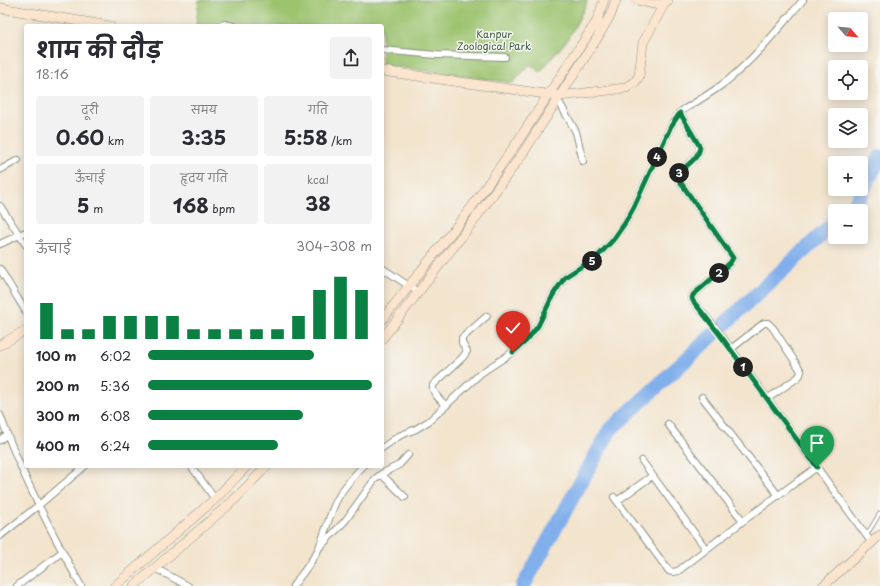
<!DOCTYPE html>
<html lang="hi">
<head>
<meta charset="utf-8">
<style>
	body { margin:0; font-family:"Playpen Sans","Playpen Sans Deva",sans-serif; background:#f2f2f3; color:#2b2b33; height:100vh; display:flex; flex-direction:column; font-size:15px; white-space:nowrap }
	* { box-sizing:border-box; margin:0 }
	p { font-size:13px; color:#7c7c81 }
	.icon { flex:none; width:22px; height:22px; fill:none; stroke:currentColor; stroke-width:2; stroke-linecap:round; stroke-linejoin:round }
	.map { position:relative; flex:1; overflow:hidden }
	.sheet { position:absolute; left:24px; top:24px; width:360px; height:444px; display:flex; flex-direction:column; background:#fff; border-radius:4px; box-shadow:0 2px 10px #0003 }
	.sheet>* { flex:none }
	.needle { width:26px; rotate:117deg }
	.fabs { position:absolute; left:828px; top:12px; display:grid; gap:8px }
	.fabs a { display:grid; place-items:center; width:40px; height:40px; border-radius:4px; background:#fff; box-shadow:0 2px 10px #0003; font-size:20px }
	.pin { position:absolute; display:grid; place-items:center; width:34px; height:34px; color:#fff; margin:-41px -17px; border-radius:50% 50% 50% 0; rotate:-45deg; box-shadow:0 0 4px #0007 }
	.pin .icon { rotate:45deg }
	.km { position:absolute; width:20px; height:20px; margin:-10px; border-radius:50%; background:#222; color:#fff; font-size:11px; line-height:20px; text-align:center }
	.round { display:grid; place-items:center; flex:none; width:42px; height:42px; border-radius:4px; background:#f2f2f3 }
	.summary { display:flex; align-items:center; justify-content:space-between; height:68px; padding:0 12px }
	h1 { font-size:22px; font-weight:700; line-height:30px }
	.figures { display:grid; grid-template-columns:repeat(3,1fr); gap:6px; height:68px; padding:4px 12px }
	.figures div { display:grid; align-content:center; border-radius:4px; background:#f2f2f3; text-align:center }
	.figures b { font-size:20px; font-weight:700 }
	.figures small { font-size:11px; font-weight:400 }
	.figures p { font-size:11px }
	.chart { height:112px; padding:8px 12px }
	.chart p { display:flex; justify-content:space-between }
	.chart svg { width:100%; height:72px; margin-top:4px; stroke:#0b8043; stroke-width:6 }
	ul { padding:0 12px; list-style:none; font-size:13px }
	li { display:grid; grid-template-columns:64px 48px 1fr; align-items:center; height:30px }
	li i { height:10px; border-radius:5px; background:#0b8043 }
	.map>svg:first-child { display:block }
	.green { fill:#9cc36e; stroke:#5e8051 }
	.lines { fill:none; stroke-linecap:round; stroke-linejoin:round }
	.river { stroke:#80afeb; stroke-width:15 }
	.lane-casing { stroke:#899081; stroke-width:4.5 }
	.street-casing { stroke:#899081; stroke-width:8 }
	.secondary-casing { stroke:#899081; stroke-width:10 }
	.lane { stroke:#fff; stroke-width:3 }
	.street { stroke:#fff; stroke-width:6 }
	.secondary { stroke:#fbe5cf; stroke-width:9 }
	.route-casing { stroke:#fff; stroke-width:8 }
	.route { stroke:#0b8043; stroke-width:5 }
	.labels { text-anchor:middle; stroke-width:3; stroke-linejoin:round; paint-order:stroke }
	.park-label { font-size:10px; fill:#3e5e42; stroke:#f6f6f2 }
</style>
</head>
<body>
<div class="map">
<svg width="880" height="586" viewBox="0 0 880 586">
	<rect width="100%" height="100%" fill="#f6f6f2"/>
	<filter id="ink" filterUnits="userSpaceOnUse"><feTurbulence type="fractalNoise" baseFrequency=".025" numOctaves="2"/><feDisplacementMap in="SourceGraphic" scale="8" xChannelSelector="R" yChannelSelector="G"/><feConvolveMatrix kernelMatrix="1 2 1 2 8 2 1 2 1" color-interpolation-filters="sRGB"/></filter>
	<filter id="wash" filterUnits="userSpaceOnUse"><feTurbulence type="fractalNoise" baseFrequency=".012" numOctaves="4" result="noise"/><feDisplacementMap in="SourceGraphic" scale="16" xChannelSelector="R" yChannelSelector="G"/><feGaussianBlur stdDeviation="0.9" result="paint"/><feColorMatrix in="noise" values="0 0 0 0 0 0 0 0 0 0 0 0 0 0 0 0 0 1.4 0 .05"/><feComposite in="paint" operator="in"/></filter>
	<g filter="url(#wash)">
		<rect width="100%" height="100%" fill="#f3e4ce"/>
		<path class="green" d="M199,0H587L586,5L568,39L540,72L530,64L513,83L382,65V26H196Z"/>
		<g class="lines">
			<path class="river" d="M846,211L857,201L880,157
				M523,586L610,430L835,222"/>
		</g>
	</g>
	<g filter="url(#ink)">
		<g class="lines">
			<defs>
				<path id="lane" d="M866,536L880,513"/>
				<path id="street" d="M218,26L225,24L234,26
					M382,50L436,55L505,57
					M558,100L576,132L583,161
					M680,113L700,147C699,159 686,164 679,173L678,176L679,180L733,258L730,263L693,295L692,298L693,301L721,335L871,542
					M0,170L18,160
					M0,206L26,245
					M0,244L26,232
					M382,268L418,292
					M0,269L26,312
					M731,349L764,323H768L773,328L801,371L800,375L797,378L767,399
					M702,397L778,495
					M446,406C441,400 431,393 433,385L463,357L467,351L462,343V338L487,316
					M0,415C21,474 51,531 81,586
					M668,424L743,521
					M0,440L7,434
					M382,448L399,436L416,429L429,421L481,373L513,352L527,340L538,326L553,295L565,277L598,256L613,240L625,223L634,207L671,126L677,115L683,110C698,101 713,92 727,81C756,57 779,28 803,0
					M642,461L706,549
					M191,466L215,499
					M381,474L405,497
					M614,497L669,571L673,572L678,571L743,521L817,467
					M617,501L652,476
					M0,536L39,505L85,466
					M320,547L345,521L375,479L381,474L399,465L408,455
					M155,568L188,586
					M17,586L62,552
					M293,586C302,574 311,563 318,550C324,536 328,520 334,506C340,491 352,478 363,466"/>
				<path id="secondary" d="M637,0C647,2 659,8 668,1
					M0,8L110,26
					M382,71L560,96L626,88L635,82L639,76L643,43L664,4
					M382,320L471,208L518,141L597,21L604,0
					M382,339L472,223L523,153L596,40L611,14L616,0
					M0,345L26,330
					M115,586L215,499L247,466
					M134,586L234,500L267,466
					M823,586L880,535"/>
			</defs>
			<use href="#lane" class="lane-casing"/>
			<use href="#street" class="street-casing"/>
			<use href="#secondary" class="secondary-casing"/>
			<use href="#lane" class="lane"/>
			<use href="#street" class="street"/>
			<use href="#secondary" class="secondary"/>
		</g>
	</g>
	<g class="lines" filter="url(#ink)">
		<defs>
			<path id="route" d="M513,352L527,340L538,326L553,295L565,277L598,256L613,240L625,223L634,207L671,126L680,113L700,147C699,159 686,165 679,173L678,176L679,180L733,258L730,263L693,295L692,298L693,301L720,335L817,467"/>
		</defs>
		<use href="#route" class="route-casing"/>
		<use href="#route" class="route"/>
	</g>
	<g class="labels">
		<g class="park-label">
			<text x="494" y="38">Kanpur<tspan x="494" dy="12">Zoological Park</tspan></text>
		</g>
	</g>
</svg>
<div class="fabs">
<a><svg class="needle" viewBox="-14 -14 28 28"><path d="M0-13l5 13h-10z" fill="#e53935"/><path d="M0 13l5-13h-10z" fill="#7c7c81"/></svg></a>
<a><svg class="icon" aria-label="locate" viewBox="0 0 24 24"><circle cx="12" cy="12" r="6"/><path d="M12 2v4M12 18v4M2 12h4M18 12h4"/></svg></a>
<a><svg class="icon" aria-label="layers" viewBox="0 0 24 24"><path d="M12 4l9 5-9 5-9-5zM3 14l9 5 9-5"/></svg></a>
<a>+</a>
<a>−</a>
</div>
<div class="pin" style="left:817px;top:467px;background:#1e9e55"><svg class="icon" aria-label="arrive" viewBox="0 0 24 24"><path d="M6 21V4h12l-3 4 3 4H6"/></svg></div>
<div class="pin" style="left:513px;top:352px;background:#d93025"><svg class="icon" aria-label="check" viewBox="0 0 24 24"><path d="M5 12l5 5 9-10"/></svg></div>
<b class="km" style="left:743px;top:367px">1</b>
<b class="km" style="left:719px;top:273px">2</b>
<b class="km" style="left:679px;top:173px">3</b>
<b class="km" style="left:657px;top:157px">4</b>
<b class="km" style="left:592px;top:261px">5</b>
<section class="sheet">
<div class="summary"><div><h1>शाम की दौड़</h1><p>18:16</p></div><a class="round"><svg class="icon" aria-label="share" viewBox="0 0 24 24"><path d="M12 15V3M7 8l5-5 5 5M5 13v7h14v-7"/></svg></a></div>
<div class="figures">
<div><p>दूरी</p><b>0.60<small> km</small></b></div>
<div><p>समय</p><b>3:35</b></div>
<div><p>गति</p><b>5:58<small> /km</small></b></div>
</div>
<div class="figures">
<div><p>ऊँचाई</p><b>5<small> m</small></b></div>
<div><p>हृदय गति</p><b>168<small> bpm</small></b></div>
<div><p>kcal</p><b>38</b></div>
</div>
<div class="chart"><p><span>ऊँचाई</span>304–308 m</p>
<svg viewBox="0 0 160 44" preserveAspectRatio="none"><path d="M5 44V22M15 44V38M25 44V38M35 44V30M45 44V30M55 44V30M65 44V30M75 44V38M85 44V38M95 44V38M105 44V38M115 44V38M125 44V30M135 44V14M145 44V6M155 44V14"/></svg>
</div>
<ul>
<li><b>100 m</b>6:02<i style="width:74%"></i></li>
<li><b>200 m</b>5:36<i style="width:100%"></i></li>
<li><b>300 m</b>6:08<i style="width:69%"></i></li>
<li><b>400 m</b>6:24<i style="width:58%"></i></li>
</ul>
</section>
</div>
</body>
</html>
